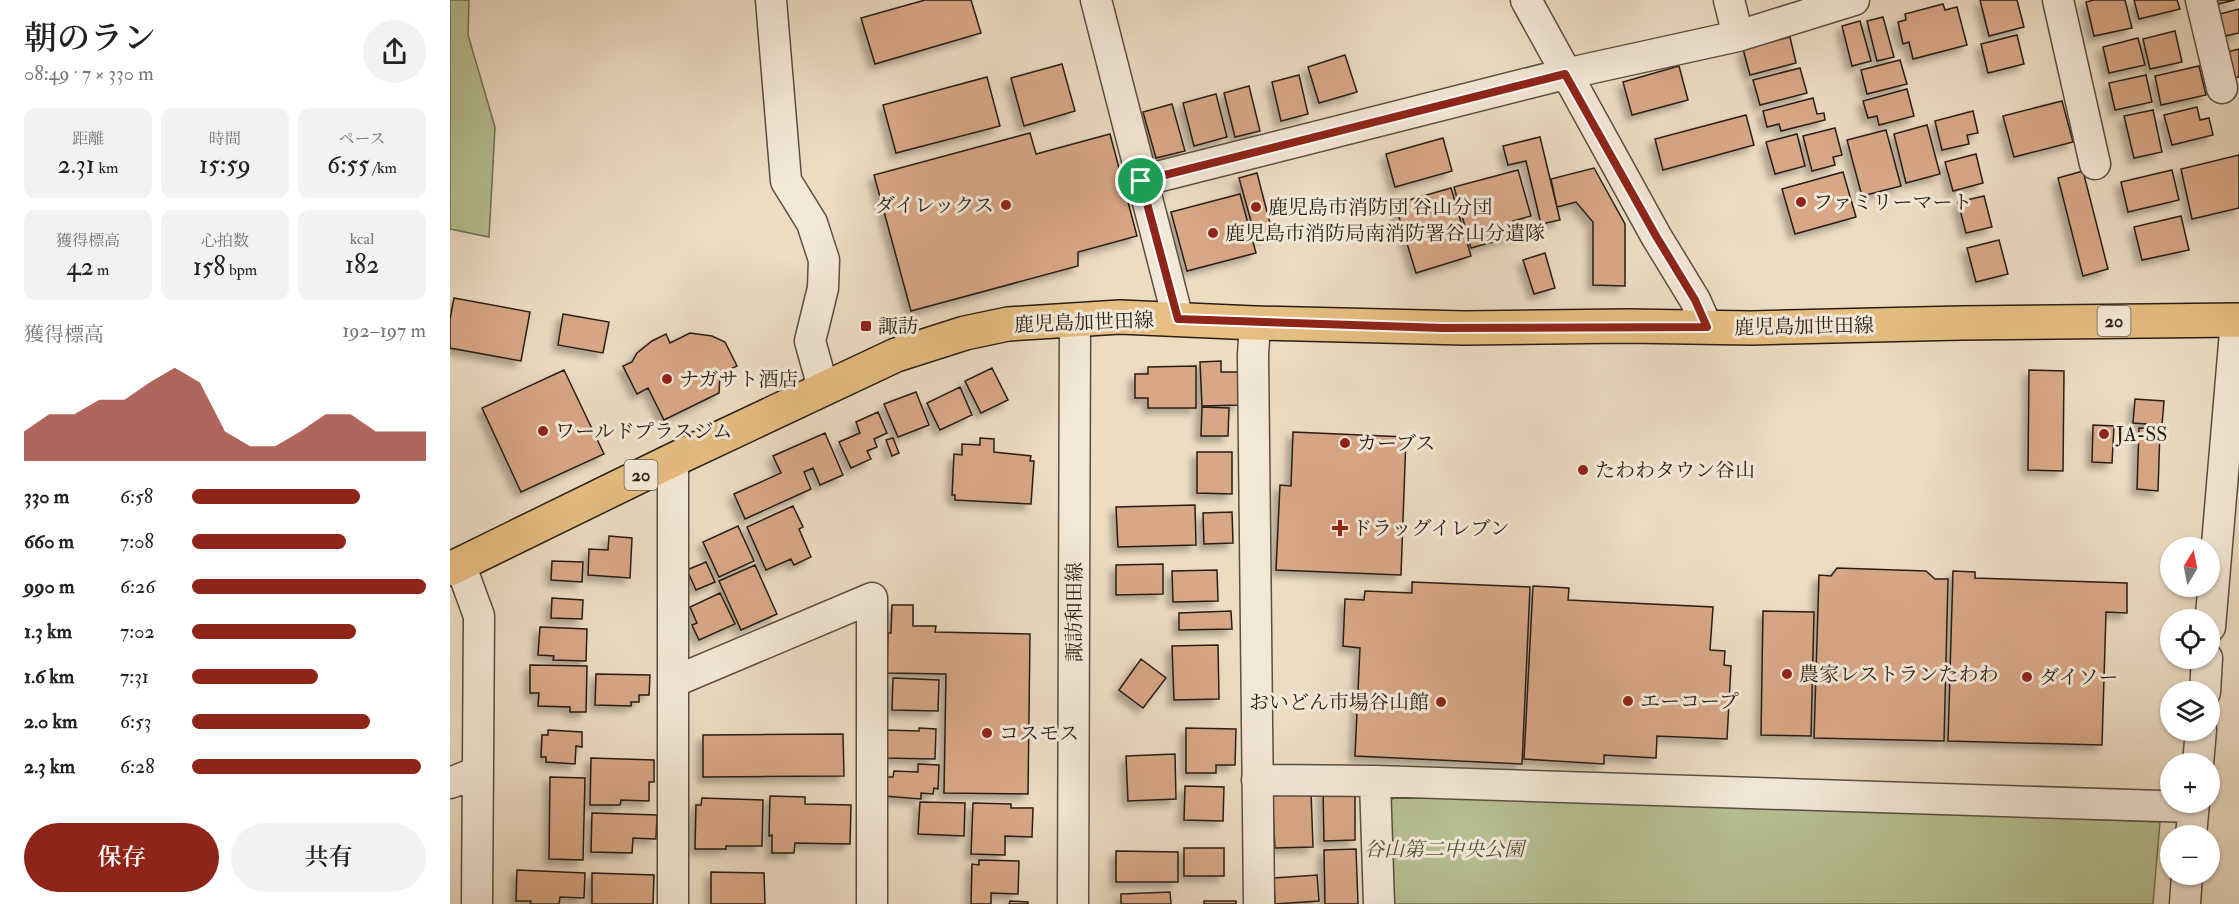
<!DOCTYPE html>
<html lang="ja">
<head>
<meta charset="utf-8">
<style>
	body { margin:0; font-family:"IM FELL Double Pica","Noto Serif JP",serif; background:#f2f2f2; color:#222; height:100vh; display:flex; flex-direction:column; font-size:22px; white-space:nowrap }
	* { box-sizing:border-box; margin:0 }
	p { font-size:20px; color:#767676 }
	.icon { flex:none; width:33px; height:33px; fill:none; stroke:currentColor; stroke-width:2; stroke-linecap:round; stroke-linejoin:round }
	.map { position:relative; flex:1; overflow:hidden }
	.panel { display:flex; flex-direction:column; background:#fff; width:450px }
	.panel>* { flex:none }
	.needle { width:39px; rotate:10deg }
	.tools { position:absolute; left:1710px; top:537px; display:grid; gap:12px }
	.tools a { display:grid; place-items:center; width:60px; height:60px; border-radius:50%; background:#fff; box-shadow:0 2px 4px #0004; font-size:30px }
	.pin { position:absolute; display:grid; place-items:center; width:51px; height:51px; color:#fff; margin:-26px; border:3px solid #fff; border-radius:50%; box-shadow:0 2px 6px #0007 }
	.round { display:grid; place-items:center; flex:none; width:63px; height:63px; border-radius:32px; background:#f2f2f2 }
	.head { display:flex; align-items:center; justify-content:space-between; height:102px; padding:0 24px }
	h1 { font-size:33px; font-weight:600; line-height:45px }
	.figures { display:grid; grid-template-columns:repeat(3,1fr); gap:9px; height:102px; padding:6px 24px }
	.figures div { display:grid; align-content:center; border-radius:12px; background:#f2f2f2; text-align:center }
	.figures b { font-size:26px; font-weight:600 }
	.figures small { font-size:16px; font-weight:400 }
	.figures p { font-size:16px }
	.chart { height:168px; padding:12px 24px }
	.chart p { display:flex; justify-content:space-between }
	.chart svg { width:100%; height:108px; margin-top:6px; fill:#8f2418; opacity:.7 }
	.cta { display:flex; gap:12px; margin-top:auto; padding:12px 24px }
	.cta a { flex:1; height:69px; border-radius:36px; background:#8f2418; color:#fff; font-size:24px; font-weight:600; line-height:69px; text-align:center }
	.cta a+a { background:#f2f2f2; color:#222 }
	ul { padding:0 24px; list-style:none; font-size:20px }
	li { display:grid; grid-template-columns:96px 72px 1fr; align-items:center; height:45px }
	li i { height:15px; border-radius:8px; background:#8f2418 }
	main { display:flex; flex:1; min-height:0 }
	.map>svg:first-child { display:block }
	.green { fill:#b7c093; stroke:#706f54; stroke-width:1.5 }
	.building { fill:#d8a786; stroke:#291e15; stroke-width:1.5; filter:url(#shadow) }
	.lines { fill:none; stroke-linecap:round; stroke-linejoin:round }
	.minor-casing { stroke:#5a4e40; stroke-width:33 }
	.major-casing { stroke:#291e15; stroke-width:36 }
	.minor { stroke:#f3e8d7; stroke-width:30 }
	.major { stroke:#e6be81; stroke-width:33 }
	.route-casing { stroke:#fff; stroke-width:12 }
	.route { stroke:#8f2418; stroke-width:8 }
	.poi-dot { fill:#8f2418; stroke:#f3e8d7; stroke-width:2 }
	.labels { text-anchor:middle; stroke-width:6; stroke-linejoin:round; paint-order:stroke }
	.shield { fill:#f3e8d7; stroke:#665b4f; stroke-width:1.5 }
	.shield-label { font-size:18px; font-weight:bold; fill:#291e15 }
	.poi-label { font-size:20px; fill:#291e15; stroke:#f3e8d7; text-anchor:start }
	.street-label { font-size:20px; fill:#291e15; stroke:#f3e8d7 }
	.park-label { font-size:20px; font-style:italic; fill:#544f3b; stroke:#f3e8d7 }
</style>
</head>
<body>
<main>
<section class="panel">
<div class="head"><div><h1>朝のラン</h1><p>08:49 · 7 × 330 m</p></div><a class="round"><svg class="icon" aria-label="share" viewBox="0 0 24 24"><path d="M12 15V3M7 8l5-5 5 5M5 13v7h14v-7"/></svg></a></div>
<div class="figures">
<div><p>距離</p><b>2.31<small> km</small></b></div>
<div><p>時間</p><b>15:59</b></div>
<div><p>ペース</p><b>6:55<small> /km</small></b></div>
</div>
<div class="figures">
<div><p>獲得標高</p><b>42<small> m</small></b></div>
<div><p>心拍数</p><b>158<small> bpm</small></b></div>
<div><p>kcal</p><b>182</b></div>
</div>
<div class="chart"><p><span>獲得標高</span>192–197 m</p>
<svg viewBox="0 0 160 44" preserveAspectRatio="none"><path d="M0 44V32L10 25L20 25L30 19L40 19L50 12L60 6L70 12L80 32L90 38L100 38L110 32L120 25L130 25L140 32L150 32L160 32V44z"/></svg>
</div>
<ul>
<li><b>330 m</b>6:58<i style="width:72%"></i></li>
<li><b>660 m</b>7:08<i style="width:66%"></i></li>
<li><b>990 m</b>6:26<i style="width:100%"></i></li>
<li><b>1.3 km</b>7:02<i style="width:70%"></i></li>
<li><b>1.6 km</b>7:31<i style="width:54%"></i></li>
<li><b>2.0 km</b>6:53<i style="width:76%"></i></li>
<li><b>2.3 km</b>6:28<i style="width:98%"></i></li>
</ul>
<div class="cta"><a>保存</a><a>共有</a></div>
</section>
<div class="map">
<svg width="1789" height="904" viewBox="0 0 1789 904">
	<defs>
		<filter id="shadow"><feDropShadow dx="-5.5" dy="5.5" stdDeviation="3" flood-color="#0004"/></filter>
	</defs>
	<rect width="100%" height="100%" fill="#ecdcc2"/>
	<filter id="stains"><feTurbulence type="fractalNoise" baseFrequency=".00333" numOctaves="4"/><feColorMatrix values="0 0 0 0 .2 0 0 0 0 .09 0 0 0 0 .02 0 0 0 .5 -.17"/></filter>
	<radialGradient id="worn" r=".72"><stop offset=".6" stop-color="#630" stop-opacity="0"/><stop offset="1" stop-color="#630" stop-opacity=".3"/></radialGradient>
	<path class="green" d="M0,0H19L18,35L45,127L39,237L0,229Z
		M953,793L1710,822L1703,904H939L937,802Z"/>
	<path class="building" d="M475,0H521L531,33L425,64L411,18Z
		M1530,0H1567L1574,27L1539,36Z
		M1644,0H1675L1682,28L1644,36L1636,2Z
		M1684,0H1727L1730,9L1689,19Z
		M1767,0H1785L1768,4Z
		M1493,4L1495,10L1507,7L1517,45L1463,59L1459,42L1453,44L1448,22L1456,20L1455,14Z
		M1789,9V33L1775,36L1770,14Z
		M1433,17L1444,57L1427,61L1417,21Z
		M1410,21L1421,61L1402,66L1392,26Z
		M1725,31L1732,62L1700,69L1693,39Z
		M1567,35L1574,64L1538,73L1531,44Z
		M1340,37L1346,63L1300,75L1293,49Z
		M1688,38L1695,65L1659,73L1653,47Z
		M1789,49V77L1784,78L1777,52Z
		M895,55L907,92L869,103L858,67Z
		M1450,60L1457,84L1417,94L1411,70Z
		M612,64L625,111L574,126L561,78Z
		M1229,66L1238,100L1182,115L1173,82Z
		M1749,66L1756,95L1711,105L1705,76Z
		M1350,68L1357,93L1310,105L1303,80Z
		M849,75L858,114L831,121L822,82Z
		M1696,75L1702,102L1665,110L1659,83Z
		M537,77L550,126L446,153L433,105Z
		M799,86L810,131L785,137L774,93Z
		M1457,89L1464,116L1429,125L1427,116L1418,118L1413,101Z
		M766,94L777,137L744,146L733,103Z
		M1363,98L1367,114L1374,113L1375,120L1331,131L1329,124L1317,127L1313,111Z
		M1612,101L1623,142L1564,157L1553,116Z
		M722,104L735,151L706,158L693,112Z
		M1747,107L1750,120L1759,118L1763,135L1722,145L1714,115Z
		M1703,110L1712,152L1684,158L1674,116Z
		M1523,111L1528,133L1517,135L1519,144L1492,150L1485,121Z
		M1296,115L1304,145L1213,170L1205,139Z
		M1477,125L1490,174L1456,183L1444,134Z
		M1385,128L1392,155L1383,157L1385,165L1362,171L1353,136Z
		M1436,130L1451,186L1412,196L1397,140Z
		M580,133L586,154L660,134L687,236L628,252V266L461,311L424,175Z
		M1347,134L1355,166L1325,174L1316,142Z
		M1090,137L1110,220L1091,224L1076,161L1058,165L1053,146Z
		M993,138L1002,171L945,187L936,154Z
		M1526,154L1533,183L1503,191L1495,162Z
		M1789,155V208L1742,219L1731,169Z
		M1144,168L1175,224V286L1143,285V222L1126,202L1107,207L1101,179Z
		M1068,170L1081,216L1063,221L1067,235L1021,248L1004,187Z
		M1722,170L1729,200L1678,212L1671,182Z
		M1633,171L1658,269L1633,276L1608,178Z
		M1393,172L1406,217L1345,234L1332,189Z
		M807,173L823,235L806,239L789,178Z
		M1001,188L1021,256L966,273L945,204Z
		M790,194L806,253L737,271L721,212Z
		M1534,196L1542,227L1516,233L1508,202Z
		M1731,216L1739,250L1692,260L1684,227Z
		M1549,240L1558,274L1526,282L1517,248Z
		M1095,253L1105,288L1084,294L1073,260Z
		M4,298L80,312L71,361L0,348V319Z
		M113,314L159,322L153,353L108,345Z
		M240,333L262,336L275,342L287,366L270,374L269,393L214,420L198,388L187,394L173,366L182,362L187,353L202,341L216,334L220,343Z
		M771,361V372H788L789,405L752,406L750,362Z
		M746,366V408H698V398H685V374H698V367Z
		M542,368L558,400L531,413L515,381Z
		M114,370L154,454L71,492L32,408Z
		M1579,370L1614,371L1613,471L1578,470Z
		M510,387L522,415L490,430L477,403Z
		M466,392L479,425L448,437L434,404Z
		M1685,399L1714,401L1712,425L1683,423Z
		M752,407L779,408L778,436H751Z
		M428,412L437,433L424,439L427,447L417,451L421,459L401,468L389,442L410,433L406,422Z
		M1643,425L1664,426L1662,463L1642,462Z
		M1689,428L1710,429L1708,491L1687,489Z
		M843,432L956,437L951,575L826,570L830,485L841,486Z
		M375,433L393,475L370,485L363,468L354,472L361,489L295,519L284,494L331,473L323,456Z
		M443,438L449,453L442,456L436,440Z
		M530,438L544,439V452L581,456L580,461H584L581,504L505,500V495H502L504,454L512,455V444L530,445Z
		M747,452H782V494L747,493Z
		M745,505L746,545L668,547L666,507Z
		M343,506L353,527L349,529L361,557L344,565L341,559L316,570L297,527Z
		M782,512L783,543L754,544L753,513Z
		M288,526L304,561L269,577L253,542Z
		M159,536L182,538L180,578L138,575L139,549L158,550Z
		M102,561L133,562L132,582L101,580Z
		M256,562L265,582L246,590L237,570Z
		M713,564V594L666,595V565Z
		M305,565L327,614L291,630L269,581Z
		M1387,568L1476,571L1485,579H1498L1494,741L1364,738L1369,575L1381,576Z
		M767,570L768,601L723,602L722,571Z
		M1503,571L1525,572V578L1677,583V613L1656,612L1652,745L1498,741Z
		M962,582L1080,587L1072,764L905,756L910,648L893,646L895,599L914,600L915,591L962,593Z
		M1083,586L1119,588L1118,600L1263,607L1260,650L1275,651L1274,665L1281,666L1277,739L1207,736L1206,758L1154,755V764L1074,759Z
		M270,593L285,624L249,640L242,625L247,623L240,607Z
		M102,598L133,600L132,619L101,618Z
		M442,605H463V626H486L485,632L580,634L578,794L494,793L496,674L437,673L438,633H441Z
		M781,611L782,629L729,630V613Z
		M1313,611L1364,612L1361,736L1311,735Z
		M90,627L137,629L136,661L103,660L104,656L88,655Z
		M768,645L769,699L724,700L722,646Z
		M691,659L716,678L693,708L669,690Z
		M80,665L137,666L136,712H120V707L88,706L89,693H80Z
		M146,674L200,675L199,695H189V702H181V706L145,705Z
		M443,678L489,680L488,711L442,710Z
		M469,728L486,729L485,759L435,758V730L469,731Z
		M736,728L786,729L785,765H766V773H736Z
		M98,730L132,732V747L126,746L125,764L96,762V757H91L92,735H98Z
		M393,734L394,776L253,777V735Z
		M725,754L726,799L678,801L676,756Z
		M141,758L204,760V782H199V801L171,800L170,805H140Z
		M468,764L489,765L488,789L484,788L483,794L471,793V799L434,796L435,777H443L444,771L468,772Z
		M100,777L135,778L133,860L99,859Z
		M735,786L774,787L773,821L734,820Z
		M905,788V840L874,841L873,789Z
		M861,791L863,847L825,848L822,792Z
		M320,796L355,797V804L401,805L400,844L345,843L344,853H322V835L319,836Z
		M252,798L313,800L312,846H276V849H245L246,805H251Z
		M470,802L515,803L514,836L468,834Z
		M523,803L561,804V808H583L582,837L555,836V855L521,854Z
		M142,813L207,815L206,839L183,838L182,853L141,852Z
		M734,848H774V876H734Z
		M906,849L908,904H875L874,850Z
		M666,851L728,852V882H666Z
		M529,860L569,861L568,894L541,893V904H521L522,864L529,865Z
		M67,870L135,873L134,898L110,897L109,904H80L81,901H66Z
		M261,872L314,873L315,904H261Z
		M142,873L204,875L203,904H142Z
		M867,875L869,901L825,904L824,878Z
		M720,892L721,904H671V894Z
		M560,901L578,902V904H559Z
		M754,901H786V904H754Z"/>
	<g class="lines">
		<defs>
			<path id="minor" d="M321,0L336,181L362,223L374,260L373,288L360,341L373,388
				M646,0L728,319
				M1076,0L1206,236L1245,300L1257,327
				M1279,0L1288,36
				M1608,0L1645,164
				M1751,0L1772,88
				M691,181L1115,74L1288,36L1404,0
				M805,323L803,355L809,904
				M10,564L29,616L27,904
				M1760,627L1786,320
				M223,682L422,598V904
				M1755,692L1757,658
				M1748,764L1751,730
				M807,780L925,781L1743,807
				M925,781L929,904
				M0,783L27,772
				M1741,836L1744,802
				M223,904V460
				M623,904L625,319
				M1735,904L1737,874"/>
			<path id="major" d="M0,569L223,460L446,355L515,333L558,324L670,317L805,323L1015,328L1177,326L1301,328L1511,323L1789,320"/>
		</defs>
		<use href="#minor" class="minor-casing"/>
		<use href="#major" class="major-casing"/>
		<use href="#minor" class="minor"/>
		<use href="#major" class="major"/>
	</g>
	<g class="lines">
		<defs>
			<path id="route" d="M1115,74L1206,236L1245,300L1257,327L992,328L728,319L691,181Z"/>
		</defs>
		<use href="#route" class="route-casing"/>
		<use href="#route" class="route"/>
	</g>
	<g class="poi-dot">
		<circle cx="1351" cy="202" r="6"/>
		<circle cx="556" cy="205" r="6"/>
		<circle cx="806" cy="207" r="6"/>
		<circle cx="763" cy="233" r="6"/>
		<rect x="410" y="320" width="12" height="12" rx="3"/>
		<circle cx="217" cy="379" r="6"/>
		<circle cx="93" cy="431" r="6"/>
		<circle cx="1654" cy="434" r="6"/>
		<circle cx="895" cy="443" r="6"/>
		<circle cx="1133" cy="470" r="6"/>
		<path d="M887 519h6v6h6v6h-6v6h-6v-6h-6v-6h6z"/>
		<circle cx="1337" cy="674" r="6"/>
		<circle cx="1577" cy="677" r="6"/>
		<circle cx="1178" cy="701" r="6"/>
		<circle cx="991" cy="702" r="6"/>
		<circle cx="537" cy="733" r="6"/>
	</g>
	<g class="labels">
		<g class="shield">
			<rect x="1647.5" y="306" width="33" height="30" rx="4.5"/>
			<rect x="174.5" y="460" width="33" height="30" rx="4.5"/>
		</g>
		<g class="shield-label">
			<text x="1664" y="327">20</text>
			<text x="191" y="481">20</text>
		</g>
		<g class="poi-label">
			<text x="1363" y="209">ファミリーマート</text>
			<text x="544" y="212" text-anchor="end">ダイレックス</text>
			<text x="818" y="214">鹿児島市消防団 谷山分団</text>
			<text x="775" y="240">鹿児島市消防局南消防署谷山分遣隊</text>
			<text x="428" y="333">諏訪</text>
			<text x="229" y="386">ナガサト酒店</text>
			<text x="105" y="438">ワールドプラスジム</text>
			<text x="1666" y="441">JA-SS</text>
			<text x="907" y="450">カーブス</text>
			<text x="1145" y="477">たわわタウン谷山</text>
			<text x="902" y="535">ドラッグイレブン</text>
			<text x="1349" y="681">農家レストランたわわ</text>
			<text x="1589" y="684">ダイソー</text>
			<text x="1190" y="708">エーコープ</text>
			<text x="979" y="709" text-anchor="end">おいどん市場谷山館</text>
			<text x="549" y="740">コスモス</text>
		</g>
		<g class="street-label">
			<text transform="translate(634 322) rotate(-2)" y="7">鹿児島加世田線</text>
			<text transform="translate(1354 326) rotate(-1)" y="7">鹿児島加世田線</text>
			<text transform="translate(624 612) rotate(-90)" y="7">諏訪和田線</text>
		</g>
		<g class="park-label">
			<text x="994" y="856">谷山第二中央公園</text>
		</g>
	</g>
	<rect width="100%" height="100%" filter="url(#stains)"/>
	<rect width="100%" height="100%" fill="url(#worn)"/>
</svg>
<div class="tools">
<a><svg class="needle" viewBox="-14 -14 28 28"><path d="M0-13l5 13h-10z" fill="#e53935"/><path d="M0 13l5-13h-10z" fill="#767676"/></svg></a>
<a><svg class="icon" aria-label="locate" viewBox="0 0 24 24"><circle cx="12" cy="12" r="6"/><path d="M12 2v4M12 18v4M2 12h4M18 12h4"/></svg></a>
<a><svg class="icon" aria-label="layers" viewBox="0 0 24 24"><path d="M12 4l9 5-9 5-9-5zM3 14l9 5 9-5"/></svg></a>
<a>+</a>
<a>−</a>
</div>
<div class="pin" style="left:691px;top:181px;background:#1e9e55"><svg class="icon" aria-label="arrive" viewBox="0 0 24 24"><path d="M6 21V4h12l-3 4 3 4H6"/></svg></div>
</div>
</main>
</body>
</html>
